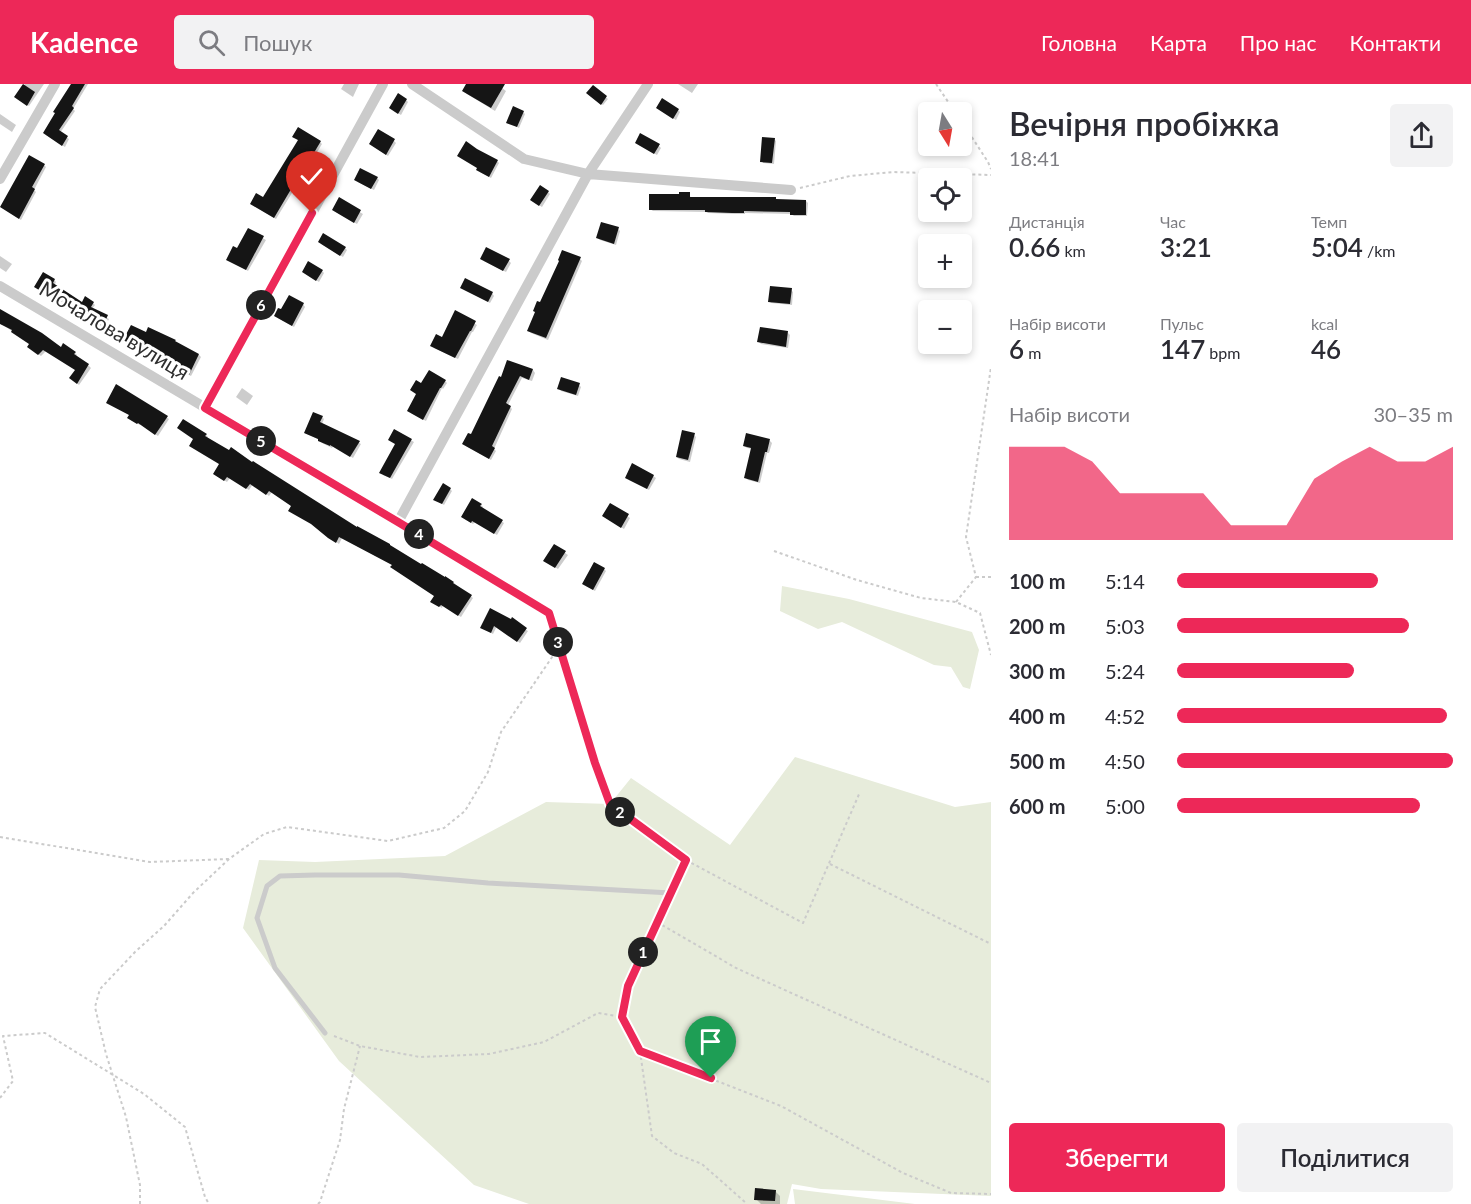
<!DOCTYPE html>
<html lang="uk">
<head>
<meta charset="utf-8">
<style>
	body { margin:0; font-family:Lato,sans-serif; background:#f2f2f3; color:#2b2b33; height:100vh; display:flex; flex-direction:column; font-size:22px; white-space:nowrap }
	* { box-sizing:border-box; margin:0 }
	p { font-size:20px; color:#7c7c81 }
	.icon { flex:none; width:33px; height:33px; fill:none; stroke:currentColor; stroke-width:2; stroke-linecap:round; stroke-linejoin:round }
	.map { position:relative; flex:1; overflow:hidden }
	.panel { display:flex; flex-direction:column; background:#fff; width:480px }
	.panel>* { flex:none }
	.needle { width:39px; rotate:169deg }
	.fabs { position:absolute; left:918px; top:18px; display:grid; gap:12px }
	.fabs a { display:grid; place-items:center; width:54px; height:54px; border-radius:6px; background:#fff; box-shadow:0 3px 9px #0003; font-size:30px }
	.pin { position:absolute; display:grid; place-items:center; width:51px; height:51px; color:#fff; margin:-62px -26px; border-radius:50% 50% 50% 0; rotate:-45deg; box-shadow:0 0 6px #0007 }
	.pin .icon { rotate:45deg }
	.km { position:absolute; width:30px; height:30px; margin:-15px; border-radius:50%; background:#222; color:#fff; font-size:16px; line-height:30px; text-align:center }
	.round { display:grid; place-items:center; flex:none; width:63px; height:63px; border-radius:6px; background:#f2f2f3 }
	.summary { display:flex; align-items:center; justify-content:space-between; height:102px; padding:0 18px }
	h1 { font-size:33px; font-weight:600; line-height:45px }
	.stats { display:grid; grid-template-columns:repeat(3,1fr); gap:9px; height:102px; padding:6px 18px }
	.stats div { display:grid; align-content:center }
	.stats b { font-size:26px; font-weight:600 }
	.stats small { font-size:16px; font-weight:400 }
	.stats p { font-size:16px }
	.chart { height:168px; padding:12px 18px }
	.chart p { display:flex; justify-content:space-between }
	.chart svg { width:100%; height:108px; margin-top:6px; fill:#ed2858; opacity:.7 }
	.primary-button { display:flex; gap:12px; margin-top:auto; padding:12px 18px }
	.primary-button a { flex:1; height:69px; border-radius:6px; background:#ed2858; color:#fff; font-size:24px; font-weight:600; line-height:69px; text-align:center }
	.primary-button a+a { background:#f2f2f3; color:#2b2b33 }
	ul { padding:0 18px; list-style:none; font-size:20px }
	li { display:grid; grid-template-columns:96px 72px 1fr; align-items:center; height:45px }
	li i { height:15px; border-radius:8px; background:#ed2858 }
	header { display:flex; align-items:center; gap:36px; box-sizing:border-box; height:84px; padding:0 30px; background:#ed2858; color:#fff }
	header strong { font-size:28px }
	nav { display:flex; gap:33px; margin-inline-start:auto; font-size:21px }
	.search { width:420px; height:54px; background:#f2f2f3; display:flex; align-items:center; gap:15px; box-sizing:border-box; padding:0 21px; border-radius:6px; color:#7c7c81; font-size:22px }
	main { display:flex; flex:1; min-height:0 }
	.map>svg:first-child { display:block }
	.green { fill:#e7ecdb }
	.shadow { fill:#0003 }
	.building { fill:#151515 }
	.lines { fill:none; stroke-linecap:round; stroke-linejoin:round }
	.path { stroke:#cbcbcb; stroke-width:2; stroke-dasharray:3 3; stroke-linecap:butt }
	.lane { stroke:#cbcbcb; stroke-width:5 }
	.street { stroke:#cbcbcb; stroke-width:10 }
	.route-casing { stroke:#fff; stroke-width:12 }
	.route { stroke:#ed2858; stroke-width:8 }
	.labels { text-anchor:middle; stroke-width:6; stroke-linejoin:round; paint-order:stroke }
	.street-label { font-size:21px; fill:#2e2e2e; stroke:#fff }
</style>
</head>
<body>
<header>
<strong>Kadence</strong>
<div class="search"><svg class="icon" aria-label="search" viewBox="0 0 24 24"><circle cx="10" cy="10" r="6"/><path d="M15 15l6 6"/></svg>Пошук</div>
<nav><a>Головна</a><a>Карта</a><a>Про нас</a><a>Контакти</a></nav>
</header>
<main>
<div class="map">
<svg width="991" height="1120" viewBox="0 0 991 1120">
	<rect width="100%" height="100%" fill="#fff"/>
	<path class="green" d="M782,502L849,515L972,548L979,566L970,605L963,603L951,583L934,581L842,538L818,545L780,527Z
		M795,673L955,723L991,718V1112L821,1105L792,1100L787,1120H529L474,1101L339,977L243,844L259,776L315,778L445,772L546,718L610,720L631,694L730,761Z
		M793,1105L915,1120H917H795Z"/>
	<path class="shadow" d="M25,0H44L29,22L16,13Z
		M72,0H88L73,25L75,27L60,49L69,55L65,63L46,51Z
		M344,0H359L353,13L341,5Z
		M468,0H497L506,7L495,27L467,10L464,7Z
		M678,0H698L692,9Z
		M593,3L608,15L603,21L588,9Z
		M406,16L408,18L401,31L393,26Z
		M660,26H678L680,28L676,36Z
		M523,28L525,30L519,44L508,38Z
		M0,30L16,41L12,48L0,40Z
		M294,53L320,58L322,60L307,85L309,87L305,92L303,91L276,135L254,122L264,115L299,57Z
		M774,55L776,57L774,80L763,79L761,77Z
		M394,57L396,59L388,72L370,60Z
		M639,61L659,62L661,64L657,71Z
		M497,77L499,79L491,94L480,88Z
		M44,81L46,83L34,106L36,108L21,136L4,125L1,123Z
		M377,94L379,96L374,106L358,98Z
		M548,108L550,110L542,123L534,118Z
		M689,110L691,114H775L777,116L806,117L808,119L807,132H794L791,130L745,129V130H735L708,129L707,128L653,127L650,125Z
		M339,116L363,130L357,140L336,128Z
		M618,145L620,147L616,161L600,156L598,154Z
		M248,146L266,156L248,187L230,177Z
		M321,160L345,164L347,166L343,173Z
		M0,172L12,180L6,188L0,184Z
		M580,175L582,177L548,256L531,249L529,247L541,220Z
		M484,177H509L511,179L506,188Z
		M322,187L324,189L319,198L306,190Z
		M54,196L56,198L54,202L82,220L93,219L95,221L92,225L109,235L104,245L70,225L69,226L38,205Z
		M462,204L492,209L494,212L490,219Z
		M791,206L793,208L792,221L771,219L769,217Z
		M303,220L305,223L294,243L278,234Z
		M0,227L61,265L75,269L77,271L76,273L89,282L91,284L79,301L73,296L76,286L46,267L41,272L31,265V260L0,239Z
		M456,229L477,241L473,248H472L458,275L434,264L442,255Z
		M788,249L790,251L788,264L761,260L759,258Z
		M127,258L199,271L201,273L191,292Z
		M508,278L533,286L535,289L532,297L522,294L508,321L512,325L494,365L496,367L491,376L466,362L502,295Z
		M445,297L447,299L443,305L442,304L426,337L411,329L422,301Z
		M579,301L581,303L578,312L561,307L559,304Z
		M117,302L169,335L158,352L140,340V341L131,336Z
		M242,304L253,312L247,321L236,313Z
		M322,333L324,335L322,340L361,360L353,374L333,362L332,364L322,359L320,356L305,349Z
		M183,337L206,351L208,353L207,355L391,464L454,499L473,514L461,533L443,521L442,524L434,519L435,512L393,481L342,454L339,460L315,442L293,422L272,408L269,412L253,400L249,406L230,394L227,398L217,392L221,381L195,355Z
		M395,347L414,358L392,395L383,391L397,361Z
		M694,351L696,353L690,378L679,375L677,373Z
		M770,357L772,359L769,369H767L760,399L748,396L746,394L753,365L747,364L744,362Z
		M653,392L656,394L649,406L629,396Z
		M450,405L452,407L444,421L437,417Z
		M481,421L483,423L482,425L504,439L497,451L475,438L473,440L465,435Z
		M610,421L630,434L624,445L606,434Z
		M555,462L568,471L558,485L547,478Z
		M604,485L606,487L595,507L586,502Z
		M490,526L528,547L520,559L497,542L493,550L484,545Z
		M775,1107L780,1112V1120H761L756,1115Z"/>
	<path class="building" d="M23,0L35,8L27,22L14,13Z
		M71,0H85L72,22L74,24L59,46L68,52L62,62L43,49L55,29L53,28Z
		M466,0H505L491,24L462,7Z
		M593,1L607,12L601,21L586,9Z
		M398,9L407,15L398,30L389,24Z
		M662,14L679,25L673,35L656,24Z
		M513,22L524,27L517,43L506,39Z
		M298,43L321,57L306,82L308,83L303,91L300,90L274,134L250,120L256,109L263,113L298,56L292,53Z
		M378,45L395,55L386,71L369,60Z
		M640,49L660,60L654,70L635,59Z
		M762,53L775,54L772,79L760,78Z
		M466,57L477,65L498,76L489,93L476,86L477,84L457,72Z
		M29,71L45,80L32,103L35,105L19,135L0,123Z
		M360,84L378,93L371,105L354,96Z
		M540,101L549,107L539,122L530,116Z
		M679,108H690V113H776V115L806,116V131H790V128L744,127V129H732L705,128V126H649V110H679Z
		M339,113L361,126L354,139L332,126Z
		M601,138L619,143L614,160L596,154Z
		M248,144L264,152L246,186L226,176L233,162L237,164Z
		M323,149L346,163L340,172L318,158Z
		M486,163L510,175L503,187L480,175Z
		M562,166L581,173L546,254L527,247L535,228L533,227L537,217L540,218L559,177L558,176Z
		M308,177L323,186L316,197L302,188Z
		M43,188L55,195L53,199L82,218L85,212L94,218L91,223L108,231L102,244L67,224L66,225L53,216L54,215L34,203Z
		M465,194L493,208L488,218L460,204Z
		M770,202L792,204L790,220L768,218Z
		M289,211L304,219L292,242L274,232L278,224L281,225Z
		M0,225L42,249L61,263L63,259L76,268L74,270L89,280L77,300L69,294L75,286L43,266L38,271L27,263L29,260L11,248L12,246L0,240Z
		M455,226L476,237L471,247H470L455,274L430,262L436,250L442,253Z
		M131,241L146,248L148,243L176,256L175,257L199,270L189,291L123,256Z
		M760,243L788,247L786,263L757,258Z
		M507,276L533,285L529,296L520,292L506,319L511,322L492,362L495,364L489,375L462,360L468,349L471,350L499,292L501,293Z
		M429,286L446,296L441,304H440L423,336L407,327L416,310L410,306L416,296L421,299Z
		M561,293L580,299L576,311L557,305Z
		M116,300L168,332L155,351L138,339L137,340L127,334L129,331L106,319Z
		M313,328L323,332L320,338L360,357L350,373L330,361V362L318,357V355L304,349Z
		M183,335L207,350L205,352L229,366L231,363L252,378L253,377L357,443V442L390,460V461L421,480L422,479L445,493V492L454,498L453,499L472,511L458,532L441,521L439,523L430,518L434,512L390,483L392,481L339,453L336,459L328,454L311,440L288,427L291,422L269,407L266,411L250,400L246,405L227,393L224,397L213,390L219,380L189,362L193,355L177,344Z
		M394,345L412,355L390,394L379,389L395,360L388,356Z
		M682,346L695,349L688,376L676,373Z
		M746,349L770,355L767,368H765L758,398L744,394L751,364L743,362Z
		M632,379L654,391L647,405L625,394Z
		M443,399L451,404L442,420L433,416Z
		M472,414L482,420L480,422L503,436L494,450L472,437L471,439L461,433Z
		M610,419L629,430L621,444L602,432Z
		M554,460L566,467L555,484L543,477Z
		M594,478L605,484L593,506L582,500Z
		M490,524L511,535L512,533L527,544L517,558L494,542L491,549L480,544Z
		M755,1104L776,1106L775,1117L754,1116Z"/>
	<g class="lines">
		<path class="path" d="M936,0L955,28
			M962,38L988,78L991,85
			M800,104L850,92L893,88L991,91
			M774,467L857,496L921,514L956,518L980,529L991,571
			M976,493H991
			M956,518L976,493L966,453L991,283
			M552,541L595,679L610,720L686,776L675,800
			M0,753L150,778L229,775
			M686,776L803,839L860,708
			M830,780L991,860
			M667,816L628,902L622,933L640,967L781,1022L903,1089L951,1109L991,1110
			M657,838L736,884L991,999
			M334,952L360,962L420,973L489,970L544,958L598,929L622,933
			M640,967L652,1052L674,1069L702,1080L746,1119
			M0,1014L13,997L3,952L45,949L144,1010L185,1043L205,1113L209,1120
			M140,1120V1101L126,1033L106,970L95,923L100,905L135,868L164,842L193,809L229,775L264,750L287,743L388,757L444,744L465,727L488,688L501,648L559,563
			M318,1120L320,1118L340,1056L344,1025L360,962"/>
		<path class="lane" d="M325,949L275,884L257,834L267,802L280,792L315,791H399L488,799L671,809"/>
		<path class="street" d="M412,0L524,75L588,90L791,106
			M0,95L55,0
			M0,202L398,438L549,529
			M205,324L383,0
			M398,438L588,90L648,0"/>
	</g>
	<g class="lines">
		<defs>
			<path id="route" d="M312,129L205,324L398,438L549,529L595,679L610,720L686,776L628,902L622,933L640,967L711,994"/>
		</defs>
		<use href="#route" class="route-casing"/>
		<use href="#route" class="route"/>
	</g>
	<g class="labels">
		<g class="street-label">
			<text transform="translate(114 247) rotate(31)" y="7">Мочалова вулиця</text>
		</g>
	</g>
</svg>
<div class="fabs">
<a><svg class="needle" viewBox="-14 -14 28 28"><path d="M0-13l5 13h-10z" fill="#e53935"/><path d="M0 13l5-13h-10z" fill="#7c7c81"/></svg></a>
<a><svg class="icon" aria-label="locate" viewBox="0 0 24 24"><circle cx="12" cy="12" r="6"/><path d="M12 2v4M12 18v4M2 12h4M18 12h4"/></svg></a>
<a>+</a>
<a>−</a>
</div>
<div class="pin" style="left:711px;top:994px;background:#1e9e55"><svg class="icon" aria-label="arrive" viewBox="0 0 24 24"><path d="M6 21V4h12l-3 4 3 4H6"/></svg></div>
<div class="pin" style="left:312px;top:129px;background:#d93025"><svg class="icon" aria-label="check" viewBox="0 0 24 24"><path d="M5 12l5 5 9-10"/></svg></div>
<b class="km" style="left:643px;top:868px">1</b>
<b class="km" style="left:620px;top:728px">2</b>
<b class="km" style="left:558px;top:558px">3</b>
<b class="km" style="left:419px;top:450px">4</b>
<b class="km" style="left:261px;top:357px">5</b>
<b class="km" style="left:261px;top:221px">6</b>
</div>
<section class="panel">
<div class="summary"><div><h1>Вечірня пробіжка</h1><p>18:41</p></div><a class="round"><svg class="icon" aria-label="share" viewBox="0 0 24 24"><path d="M12 15V3M7 8l5-5 5 5M5 13v7h14v-7"/></svg></a></div>
<div class="stats">
<div><p>Дистанція</p><b>0.66<small> km</small></b></div>
<div><p>Час</p><b>3:21</b></div>
<div><p>Темп</p><b>5:04<small> /km</small></b></div>
</div>
<div class="stats">
<div><p>Набір висоти</p><b>6<small> m</small></b></div>
<div><p>Пульс</p><b>147<small> bpm</small></b></div>
<div><p>kcal</p><b>46</b></div>
</div>
<div class="chart"><p><span>Набір висоти</span>30–35 m</p>
<svg viewBox="0 0 160 44" preserveAspectRatio="none"><path d="M0 44V6L10 6L20 6L30 12L40 25L50 25L60 25L70 25L80 38L90 38L100 38L110 19L120 12L130 6L140 12L150 12L160 6V44z"/></svg>
</div>
<ul>
<li><b>100 m</b>5:14<i style="width:73%"></i></li>
<li><b>200 m</b>5:03<i style="width:84%"></i></li>
<li><b>300 m</b>5:24<i style="width:64%"></i></li>
<li><b>400 m</b>4:52<i style="width:98%"></i></li>
<li><b>500 m</b>4:50<i style="width:100%"></i></li>
<li><b>600 m</b>5:00<i style="width:88%"></i></li>
</ul>
<div class="primary-button"><a>Зберегти</a><a>Поділитися</a></div>
</section>
</main>
</body>
</html>
